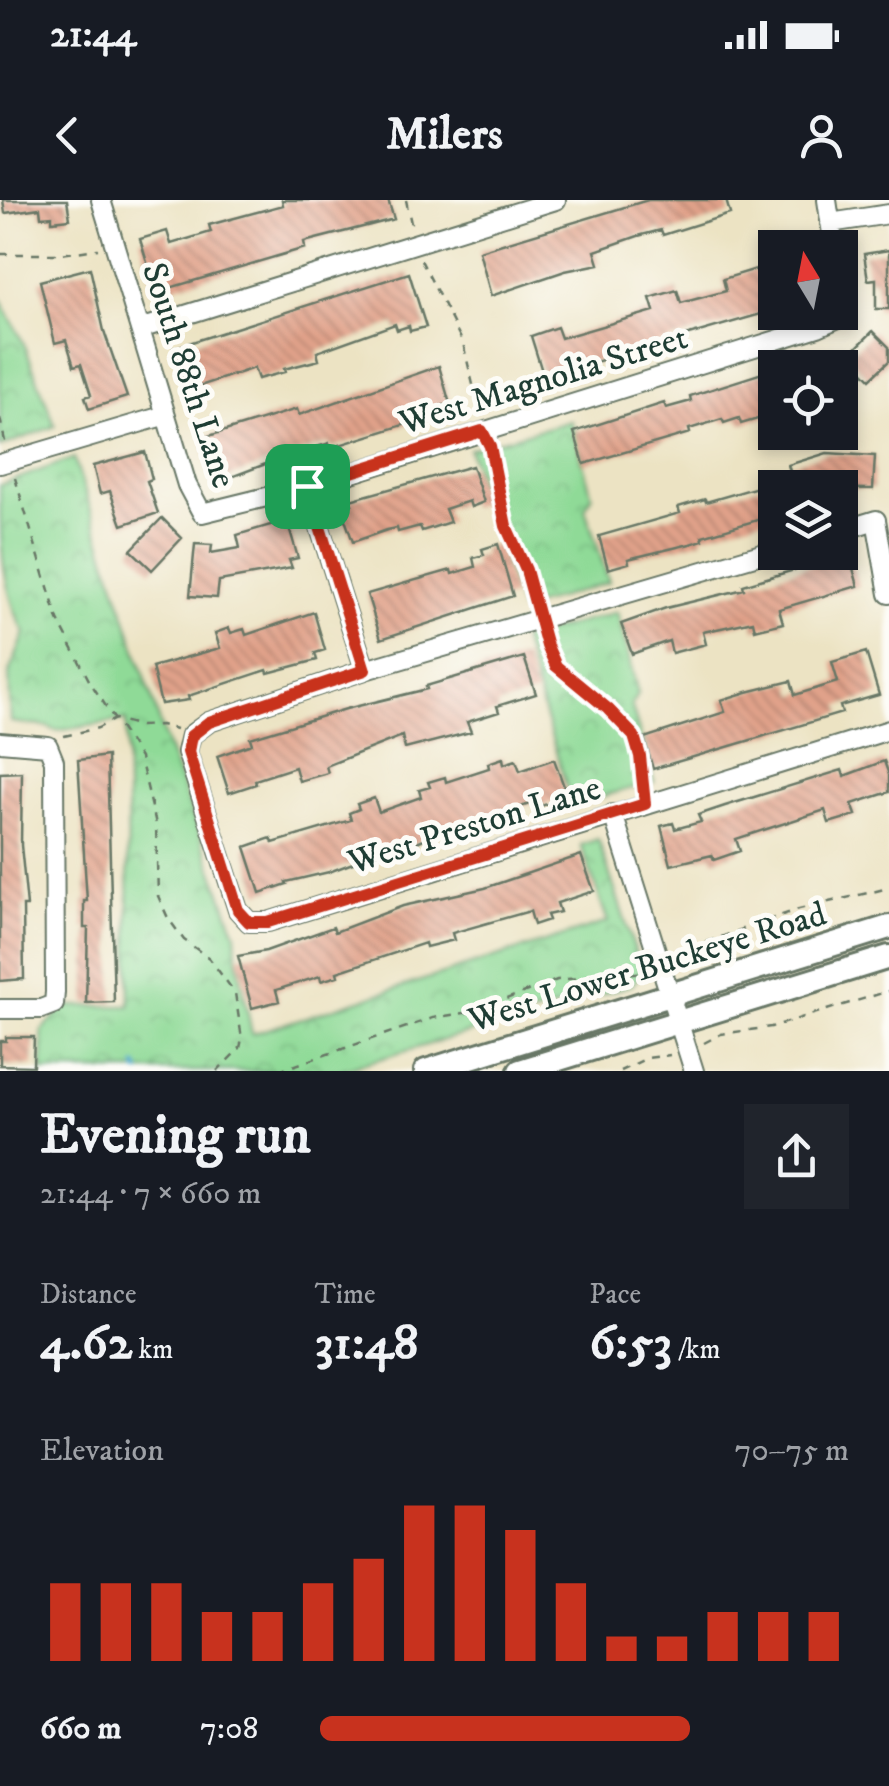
<!DOCTYPE html>
<html lang="en">
<head>
<meta charset="utf-8">
<style>
	body { margin:0; font-family:"IM FELL DW Pica",serif; background:#20242c; color:#f1f3f6; height:100vh; display:flex; flex-direction:column; font-size:38px; white-space:nowrap }
	* { box-sizing:border-box; margin:0 }
	p { font-size:32px; color:#9ea1a6 }
	.icon { flex:none; width:55px; height:55px; fill:none; stroke:currentColor; stroke-width:2; stroke-linecap:round; stroke-linejoin:round }
	.map { position:relative; height:871px; overflow:hidden }
	.panel { display:flex; flex-direction:column; background:#171b24; flex:1 }
	.panel>* { flex:none }
	.needle { width:65px; rotate:350deg }
	.buttons { position:absolute; left:758px; top:30px; display:grid; gap:20px }
	.buttons a { display:grid; place-items:center; width:100px; height:100px; border-radius:0px; background:#171b24; box-shadow:0 5px 15px #0003; font-size:50px }
	.pin { position:absolute; display:grid; place-items:center; width:85px; height:85px; color:#fff; margin:-42px; border-radius:20px; box-shadow:0 5px 15px #0006 }
	.round { display:grid; place-items:center; flex:none; width:105px; height:105px; border-radius:0px; background:#20242c }
	.overview { display:flex; align-items:center; justify-content:space-between; height:170px; padding:0 40px }
	h1 { font-size:55px; font-weight:700; line-height:75px }
	.metrics { display:grid; grid-template-columns:repeat(3,1fr); gap:15px; height:170px; padding:10px 40px }
	.metrics div { display:grid; align-content:center }
	.metrics b { font-size:50px; font-weight:700 }
	.metrics small { font-size:28px; font-weight:400 }
	.metrics p { font-size:28px }
	.chart { height:280px; padding:20px 40px }
	.chart p { display:flex; justify-content:space-between }
	.chart svg { width:100%; height:180px; margin-top:10px; stroke:#c8321e; stroke-width:6 }
	ul { padding:0 40px; list-style:none; font-size:32px }
	li { display:grid; grid-template-columns:160px 120px 1fr; align-items:center; height:75px }
	li i { height:25px; border-radius:12px; background:#c8321e }
	.status { display:flex; justify-content:space-between; align-items:center; height:70px; padding:0 50px; background:#171b24; direction:ltr }
	.status svg { height:28px; fill:currentColor }
	header { display:flex; justify-content:space-between; align-items:center; height:130px; padding:0 40px; background:#171b24; font-size:45px; font-weight:700 }
	.map>svg:first-child { display:block }
	.park { fill:url(#park-crowns); stroke:#578c66; stroke-width:2.5 }
	.lines { fill:none; stroke-linecap:round; stroke-linejoin:round }
	.stream { stroke:#4fa7cc; stroke-width:5 }
	.building { fill:url(#building-back-hatch) }
	.street-casing { stroke:#677766; stroke-width:22 }
	.secondary-casing { stroke:#677766; stroke-width:28 }
	.path { stroke:#677766; stroke-width:2.5; stroke-dasharray:8 8; stroke-linecap:butt }
	.street { stroke:#fff; stroke-width:18 }
	.secondary { stroke:#fff; stroke-width:22 }
	.route-casing { stroke:#fff; stroke-width:20 }
	.route { stroke:#c8321e; stroke-width:12 }
	.labels { text-anchor:middle; stroke-width:10; stroke-linejoin:round; paint-order:stroke }
	.street-label { font-size:35px; fill:#1f3d34; stroke:#fdfcf7 }
</style>
</head>
<body>
<div class="status"><b>21:44</b><svg viewBox="0 0 49 12"><path d="M0 12V9h3v3zM5 12V6h3v6zM10 12V3h3v9zM15 12V0h3v12zM26 1h20v11H26zM47 4h2v5h-2z"/></svg></div>
<header><svg class="icon" aria-label="back" viewBox="0 0 24 24"><path d="M15 5l-7 7 7 7"/></svg>Milers<svg class="icon" aria-label="person" viewBox="0 0 24 24"><circle cx="12" cy="8" r="4"/><path d="M4 21q1-7 8-7t8 7"/></svg></header>
<div class="map">
<svg width="889" height="871" viewBox="0 0 889 871">
	<defs>
		<pattern id="park-crowns" width="20" height="18" patternUnits="userSpaceOnUse" patternTransform="scale(2.5)"><rect width="20" height="18" fill="#8fda97"/><path d="M2 6a3 3 0 1 1 6 0M12 15a3 3 0 1 1 6 0" fill="none" stroke="#7bbc83"/></pattern>
		<pattern id="building-back-hatch" width="6" height="6" patternUnits="userSpaceOnUse" patternTransform="scale(2.5)"><rect width="6" height="6" fill="#e1a28a"/><path d="M-1 5l2 2M0 0l6 6M5-1l2 2" fill="none" stroke="#b68572"/></pattern>
	</defs>
	<rect width="100%" height="100%" fill="#fdfcf7"/>
	<filter id="ink" filterUnits="userSpaceOnUse"><feTurbulence type="fractalNoise" baseFrequency=".01" numOctaves="2"/><feDisplacementMap in="SourceGraphic" scale="20" xChannelSelector="R" yChannelSelector="G"/><feConvolveMatrix kernelMatrix="1 2 1 2 8 2 1 2 1" color-interpolation-filters="sRGB"/></filter>
	<filter id="wash" filterUnits="userSpaceOnUse"><feTurbulence type="fractalNoise" baseFrequency=".0048" numOctaves="4" result="noise"/><feDisplacementMap in="SourceGraphic" scale="40" xChannelSelector="R" yChannelSelector="G"/><feGaussianBlur stdDeviation="2.25" result="paint"/><feColorMatrix in="noise" values="0 0 0 0 0 0 0 0 0 0 0 0 0 0 0 0 0 1.4 0 .05"/><feComposite in="paint" operator="in"/></filter>
	<g filter="url(#wash)">
		<rect width="100%" height="100%" fill="#ece3c3"/>
		<path class="park" d="M0,98L25,146L55,226L0,247Z
			M571,221L592,296L585,309L609,382L521,410L469,249Z
			M74,258L166,542L236,734L237,758L252,834L608,722L581,645L598,639L642,772L632,785L338,871H43L42,831L64,806H130L126,520L56,531L48,527L11,522L9,474L25,433C0,387 0,336 0,285Z
			M617,412L638,494L631,504L654,582L572,605L522,439Z"/>
		<g class="lines">
			<path class="stream" d="M137,866L139,871"/>
		</g>
		<g id="blocks">
			<path class="building" d="M3,0H67L70,19L52,21V16L41,17L40,8L5,13Z
				M282,0H388L394,19L304,42L305,48L156,92L140,39L167,31L171,44L211,32L209,25L283,5Z
				M648,0H726L730,14L663,35L661,30L638,36L595,51L599,64L565,71L491,96L479,51Z
				M889,50V109H876V79L868,80L864,54Z
				M90,68L104,131L127,197L89,209L85,197L91,195L81,164L74,166L66,140L55,143L40,81Z
				M756,69L759,80L775,75V110L571,169L572,172L545,181L531,136L557,127L561,138L654,111L650,98L677,90L681,103L726,91L723,79Z
				M409,73L426,127L410,131L409,126L397,130L395,124L317,152L319,160L284,169L285,172L258,179L254,168L188,190L173,148Z
				M873,131L889,147V161L870,179L848,156Z
				M839,150L845,168H794V165Z
				M439,166L450,204L440,206L442,213L330,248L329,243L284,257L226,279L221,260L217,289L202,238L297,209L299,215Z
				M775,169V214L741,224L739,218L724,223L722,219L689,229L690,233L584,264L574,232L664,203L666,208L691,201L690,196Z
				M145,252L152,279L147,281L158,313L122,325L110,291L100,294L93,266Z
				M827,253L875,256L873,289L775,288V315L702,336L703,340L690,344L628,359L629,363L608,369L599,336L680,313L678,307L705,299L706,302L792,277L788,265Z
				M472,266L484,302L471,307L469,301L445,309L450,322L422,331L420,326L398,332L397,328L387,330L353,342L341,308L352,304L350,300Z
				M162,318L182,338L152,370L131,350Z
				M287,320L298,358L289,360L292,368L219,381L217,398L190,396L195,344L212,345L211,353L240,348L237,335Z
				M498,344L513,396L381,439L367,394L451,370L452,374L475,367L473,358L484,355L482,349Z
				M849,354L858,386L779,409L783,423L755,430L753,421L703,432L706,444L672,453L669,441L632,454L621,424L666,408L744,389L743,385Z
				M314,412L325,450L315,453L317,460L268,473L267,470L188,496L189,500L161,504L152,467L220,448L215,433L229,428L231,433L244,429L246,435Z
				M866,452L879,495L840,506L842,513L653,569L644,538L725,512L721,500L747,492L791,481L795,495L838,482L832,462Z
				M524,457L536,494L497,506L499,512L467,522L471,532L405,549L402,536L326,566L328,573L299,581L295,567L255,580L256,584L229,593L217,556L252,544L250,538L346,509L427,489L426,486Z
				M107,556L114,802L86,803L88,728H84V701H87L78,560Z
				M503,558L504,564L516,560L520,571L554,559L566,592L555,595L557,601L541,606L539,601L514,609L515,612L426,638L399,650L398,646L329,672L286,682L287,684L260,693L245,647L271,638L273,643L351,620L349,613L359,609L357,604L374,598L379,612L421,597L419,590L430,587L428,582L445,577L446,582L489,568L488,563Z
				M884,561L889,575V592L852,604L856,615L829,623L825,610L736,639L740,651L714,660L712,655L671,665L661,626L673,623L675,629L701,622L698,615L725,606L842,570L844,576Z
				M22,572L21,645L27,706H23L24,779L0,781V573Z
				M581,655L594,691L557,703L560,712L547,715L549,720L534,725L530,711L452,733L454,740L426,747L425,743L337,772L338,776L321,781L320,776L276,790L279,801L252,808L238,756L266,751L333,727L335,732L403,706L485,688Z
				M6,837H34L33,866L0,865V841H6Z"/>
		</g>
	</g>
	<g filter="url(#ink)">
		<use href="#blocks" fill-opacity="0" stroke="#677766" stroke-width="2.5"/>
		<g class="lines">
			<defs>
				<path id="street" d="M101,0L187,285L202,313L307,287L818,127L843,116L840,91
					M827,0L834,48
					M830,23L889,14
					M140,129L556,0
					M0,264L166,215
					M307,287L365,470
					M840,331L876,320L889,394
					M775,350L365,470L209,522L191,535L187,552L238,710L249,722H268L889,530
					M0,542L48,546L54,561L55,792L54,804L41,809H0
					M613,614L694,871"/>
				<path id="secondary" d="M426,871L889,727
					M520,871L889,757"/>
			</defs>
			<use href="#street" class="street-casing"/>
			<use href="#secondary" class="secondary-casing"/>
			<path class="path" d="M406,0L412,28
				M0,54H60L98,49
				M421,60L463,143L480,214
				M0,218L6,246
				M491,250L507,326L525,370L534,400
				M15,278L58,420L90,482L140,558L156,624L158,696L168,718L184,740L209,758L235,793L242,839L240,848L217,871
				M545,437C560,489 614,497 635,538C642,552 641,570 642,586
				M64,536L98,528L115,519L140,526L161,525L176,529
				M679,759L704,743L799,709L889,688
				M704,843L721,834L771,827L889,791
				M278,871L433,818L471,812L557,780L646,772
				M620,871L647,858L670,855"/>
			<use href="#street" class="street"/>
			<use href="#secondary" class="secondary"/>
		</g>
	</g>
	<g class="lines" filter="url(#ink)">
		<defs>
			<path id="route" d="M482,231L490,246L506,326L526,370L547,446L556,466L608,509L634,536L640,556L645,604L268,722H249L238,710L188,552L191,536L209,522L365,470L307,286Z"/>
		</defs>
		<use href="#route" class="route-casing"/>
		<use href="#route" class="route"/>
	</g>
	<g class="labels">
		<g class="street-label">
			<text transform="translate(190 175) rotate(72)" y="12">South 88th Lane</text>
			<text transform="translate(543 179) rotate(-17)" y="12">West Magnolia Street</text>
			<text transform="translate(474 624) rotate(-17)" y="12">West Preston Lane</text>
			<text transform="translate(647 766) rotate(-17)" y="12">West Lower Buckeye Road</text>
		</g>
	</g>
</svg>
<div class="buttons">
<a><svg class="needle" viewBox="-14 -14 28 28"><path d="M0-13l5 13h-10z" fill="#e53935"/><path d="M0 13l5-13h-10z" fill="#9ea1a6"/></svg></a>
<a><svg class="icon" aria-label="locate" viewBox="0 0 24 24"><circle cx="12" cy="12" r="6"/><path d="M12 2v4M12 18v4M2 12h4M18 12h4"/></svg></a>
<a><svg class="icon" aria-label="layers" viewBox="0 0 24 24"><path d="M12 4l9 5-9 5-9-5zM3 14l9 5 9-5"/></svg></a>
</div>
<div class="pin" style="left:307px;top:286px;background:#1e9e55"><svg class="icon" aria-label="arrive" viewBox="0 0 24 24"><path d="M6 21V4h12l-3 4 3 4H6"/></svg></div>
</div>
<section class="panel">
<div class="overview"><div><h1>Evening run</h1><p>21:44 · 7 × 660 m</p></div><a class="round"><svg class="icon" aria-label="share" viewBox="0 0 24 24"><path d="M12 15V3M7 8l5-5 5 5M5 13v7h14v-7"/></svg></a></div>
<div class="metrics">
<div><p>Distance</p><b>4.62<small> km</small></b></div>
<div><p>Time</p><b>31:48</b></div>
<div><p>Pace</p><b>6:53<small> /km</small></b></div>
</div>
<div class="chart"><p><span>Elevation</span>70–75 m</p>
<svg viewBox="0 0 160 44" preserveAspectRatio="none"><path d="M5 44V25M15 44V25M25 44V25M35 44V32M45 44V32M55 44V25M65 44V19M75 44V6M85 44V6M95 44V12M105 44V25M115 44V38M125 44V38M135 44V32M145 44V32M155 44V32"/></svg>
</div>
<ul>
<li><b>660 m</b>7:08<i style="width:70%"></i></li>
</ul>
</section>
</body>
</html>
